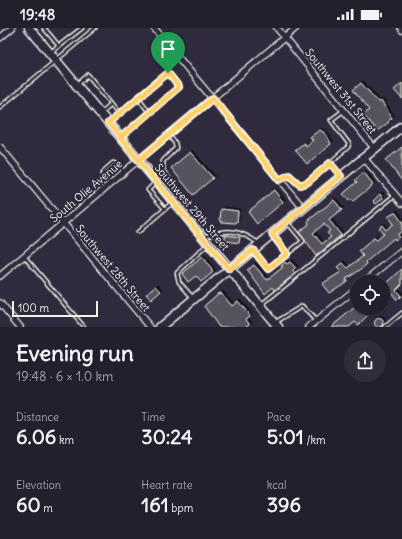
<!DOCTYPE html>
<html lang="en">
<head>
<meta charset="utf-8">
<style>
	body { margin:0; font-family:Delius,sans-serif; background:#2f2d3a; color:#f1f3f6; height:100vh; display:flex; flex-direction:column; font-size:15px; white-space:nowrap }
	* { box-sizing:border-box; margin:0 }
	p { font-size:13px; color:#a3a3aa }
	.icon { flex:none; width:22px; height:22px; fill:none; stroke:currentColor; stroke-width:2; stroke-linecap:round; stroke-linejoin:round }
	.map { position:relative; height:299px; overflow:hidden }
	.sheet { display:flex; flex-direction:column; background:#23202e; flex:1 }
	.sheet>* { flex:none }
	.controls { position:absolute; left:350px; top:247px; display:grid; gap:8px }
	.controls a { display:grid; place-items:center; width:40px; height:40px; border-radius:50%; background:#23202e; box-shadow:0 1px 3px #0004,0 0 0 1px #403e4a; font-size:20px }
	.scale { position:absolute; left:12px; bottom:10px; width:86px; box-sizing:border-box; padding-left:4px; border:2px solid #f4f1e8; border-top:0; font-size:11px; line-height:14px; white-space:nowrap; color:#f4f1e8; -webkit-text-stroke:3px #2f2a3d; paint-order:stroke }
	.pin { position:absolute; display:grid; place-items:center; width:34px; height:34px; color:#fff; margin:-41px -17px; border-radius:50% 50% 50% 0; rotate:-45deg; box-shadow:0 0 4px #0007 }
	.pin .icon { rotate:45deg }
	.round { display:grid; place-items:center; flex:none; width:42px; height:42px; border-radius:21px; background:#2f2d3a }
	.summary { display:flex; align-items:center; justify-content:space-between; height:68px; padding:0 16px }
	h1 { font-size:22px; font-weight:700; line-height:30px }
	.figures { display:grid; grid-template-columns:repeat(3,1fr); gap:6px; height:68px; padding:4px 16px }
	.figures div { display:grid; align-content:center }
	.figures b { font-size:20px; font-weight:700 }
	.figures small { font-size:11px; font-weight:400 }
	.figures p { font-size:11px }
	.status { display:flex; justify-content:space-between; align-items:center; height:28px; padding:0 20px; background:#23202e; direction:ltr }
	.status svg { height:11px; fill:currentColor }
	.map>svg:first-child { display:block }
	.building { fill:#56525f; stroke:#f4f1e8; fill-rule:evenodd; filter:url(#shadow) }
	.lines { fill:none; stroke-linecap:round; stroke-linejoin:round }
	.service-casing { stroke:#f4f1e8; stroke-width:5.5 }
	.minor-casing { stroke:#f4f1e8; stroke-width:8 }
	.secondary-casing { stroke:#f4f1e8; stroke-width:11 }
	.service { stroke:#2f2a3d; stroke-width:2.5 }
	.minor { stroke:#2f2a3d; stroke-width:5.5 }
	.secondary { stroke:#2f2a3d; stroke-width:8 }
	.route-casing { stroke:#fff; stroke-width:8 }
	.route { stroke:#ffd166; stroke-width:5 }
	.labels { text-anchor:middle; stroke-width:4; stroke-linejoin:round; paint-order:stroke }
	.street-label { font-size:11px; fill:#f4f1e8; stroke:#2f2a3d }
</style>
</head>
<body>
<div class="status"><b>19:48</b><svg viewBox="0 0 49 12"><path d="M0 12V9h3v3zM5 12V6h3v6zM10 12V3h3v9zM15 12V0h3v12zM26 1h20v11H26zM47 4h2v5h-2z"/></svg></div>
<div class="map">
<svg width="402" height="299" viewBox="0 0 402 299">
	<defs>
		<filter id="shadow"><feDropShadow dx="2" dy="-2" stdDeviation="0" flood-color="#0009"/></filter>
	</defs>
	<rect width="100%" height="100%" fill="#2f2a3d"/>
	<filter id="ink" filterUnits="userSpaceOnUse"><feTurbulence type="fractalNoise" baseFrequency=".025" numOctaves="2"/><feDisplacementMap in="SourceGraphic" scale="8" xChannelSelector="R" yChannelSelector="G"/><feConvolveMatrix kernelMatrix="1 2 1 2 8 2 1 2 1" color-interpolation-filters="sRGB"/></filter>
	<g filter="url(#ink)">
		<path class="building" d="M361,55L379,75L381,73L392,90L388,93L389,94L377,103L363,87L369,82L353,62Z
			M402,55V71L394,62Z
			M320,102L326,106L331,116L307,136L295,122L304,115L306,118L313,112L310,109Z
			M402,119V153L386,132Z
			M190,124L213,150L193,167L171,140Z
			M364,144L373,157L353,173L351,171L349,173L343,166L357,154L355,152Z
			M274,162L283,174L257,196L248,184Z
			M380,166L383,170L376,176L373,173Z
			M334,172L342,182L329,192L341,207L316,228L299,204L309,196L308,194L309,192ZM324,196L330,203L327,205L331,209L322,216L313,205Z
			M221,181L238,183L237,194L235,195L222,194L220,192Z
			M395,184L402,194V203L397,207L399,209L395,212L394,210L366,234L367,236L360,242L346,251L347,253L343,256L329,265L322,256L341,244L337,240L343,235L348,240L363,228L359,223L374,210L377,212L384,206L379,200L382,197L386,202L393,196L388,189Z
			M225,207L240,209L239,215L225,213Z
			M202,229L212,242V245L201,254L196,248L188,254L182,246Z
			M285,234L287,236L290,234L296,240L293,243L295,246L275,262L273,259L265,266L247,242L254,237L267,252L283,239L281,238Z
			M402,241V256L396,262L401,268L397,272L392,265L383,273V259Z
			M156,258L161,263L151,272L146,266Z
			M219,265L222,266L232,278L238,273L250,288L246,291L250,296L246,299H219L204,278Z
			M355,279L375,280L358,297L355,294L349,299H331Z
			M374.5 295a4.5 4.5 0 1 1 9 0a4.5 4.5 0 1 1-9 0Z"/>
		<g class="lines">
			<defs>
				<path id="service" d="M44,0L59,18
					M51,24L82,0
					M77,57L88,47L119,85
					M138,69L168,45L179,59L149,84
					M0,79L95,0
					M102,84L111,76
					M109,94L138,69L149,84L122,108
					M330,135L340,147
					M163,143L183,168L177,174
					M155,148L163,143V133L176,120L175,115L169,107
					M280,151L289,147L300,157L308,154L348,119L349,116L331,92L343,83
					M156,154L148,162L165,181
					M111,155L103,146L105,142L113,135L117,136L124,144
					M138,204L173,174
					M205,208C227,201 239,201 258,215
					M254,224L268,241L287,226L272,207
					M287,226L303,213L288,195
					M24,228L84,299
					M193,270L179,254L177,245L208,216
					M261,277L395,167
					M276,294L302,278L316,293
					M385,299L402,285"/>
				<path id="minor" d="M154,0L303,180
					M277,0L375,121
					M401,0L402,2
					M0,10L12,0
					M0,119L150,299
					M364,130L402,175
					M0,248L296,0
					M364,254L402,223
					M0,275L20,299
					M309,299L357,260"/>
				<path id="secondary" d="M29,0L278,299
					M160,299L402,98"/>
			</defs>
			<use href="#service" class="service-casing"/>
			<use href="#minor" class="minor-casing"/>
			<use href="#secondary" class="secondary-casing"/>
			<use href="#service" class="service"/>
			<use href="#minor" class="minor"/>
			<use href="#secondary" class="secondary"/>
		</g>
	</g>
	<g class="lines" filter="url(#ink)">
		<defs>
			<path id="route" d="M168,45L179,59L120,110L229,241L253,222L268,241L287,226L272,206L341,148L330,135L308,154L300,157L289,147L279,152L213,70L139,132L108,95L168,45"/>
		</defs>
		<use href="#route" class="route-casing"/>
		<use href="#route" class="route"/>
	</g>
	<g class="labels">
		<g class="street-label">
			<text transform="translate(341 63) rotate(51)" y="4">Southwest 31st Street</text>
			<text transform="translate(86 163) rotate(-40)" y="4">South Olie Avenue</text>
			<text transform="translate(192 179) rotate(50)" y="4">Southwest 29th Street</text>
			<text transform="translate(113 240) rotate(50)" y="4">Southwest 28th Street</text>
		</g>
	</g>
</svg>
<div class="controls">
<a><svg class="icon" aria-label="locate" viewBox="0 0 24 24"><circle cx="12" cy="12" r="6"/><path d="M12 2v4M12 18v4M2 12h4M18 12h4"/></svg></a>
</div>
<div class="scale">100 m</div>
<div class="pin" style="left:168px;top:45px;background:#1e9e55"><svg class="icon" aria-label="arrive" viewBox="0 0 24 24"><path d="M6 21V4h12l-3 4 3 4H6"/></svg></div>
</div>
<section class="sheet">
<div class="summary"><div><h1>Evening run</h1><p>19:48 · 6 × 1.0 km</p></div><a class="round"><svg class="icon" aria-label="share" viewBox="0 0 24 24"><path d="M12 15V3M7 8l5-5 5 5M5 13v7h14v-7"/></svg></a></div>
<div class="figures">
<div><p>Distance</p><b>6.06<small> km</small></b></div>
<div><p>Time</p><b>30:24</b></div>
<div><p>Pace</p><b>5:01<small> /km</small></b></div>
</div>
<div class="figures">
<div><p>Elevation</p><b>60<small> m</small></b></div>
<div><p>Heart rate</p><b>161<small> bpm</small></b></div>
<div><p>kcal</p><b>396</b></div>
</div>
</section>
</body>
</html>
